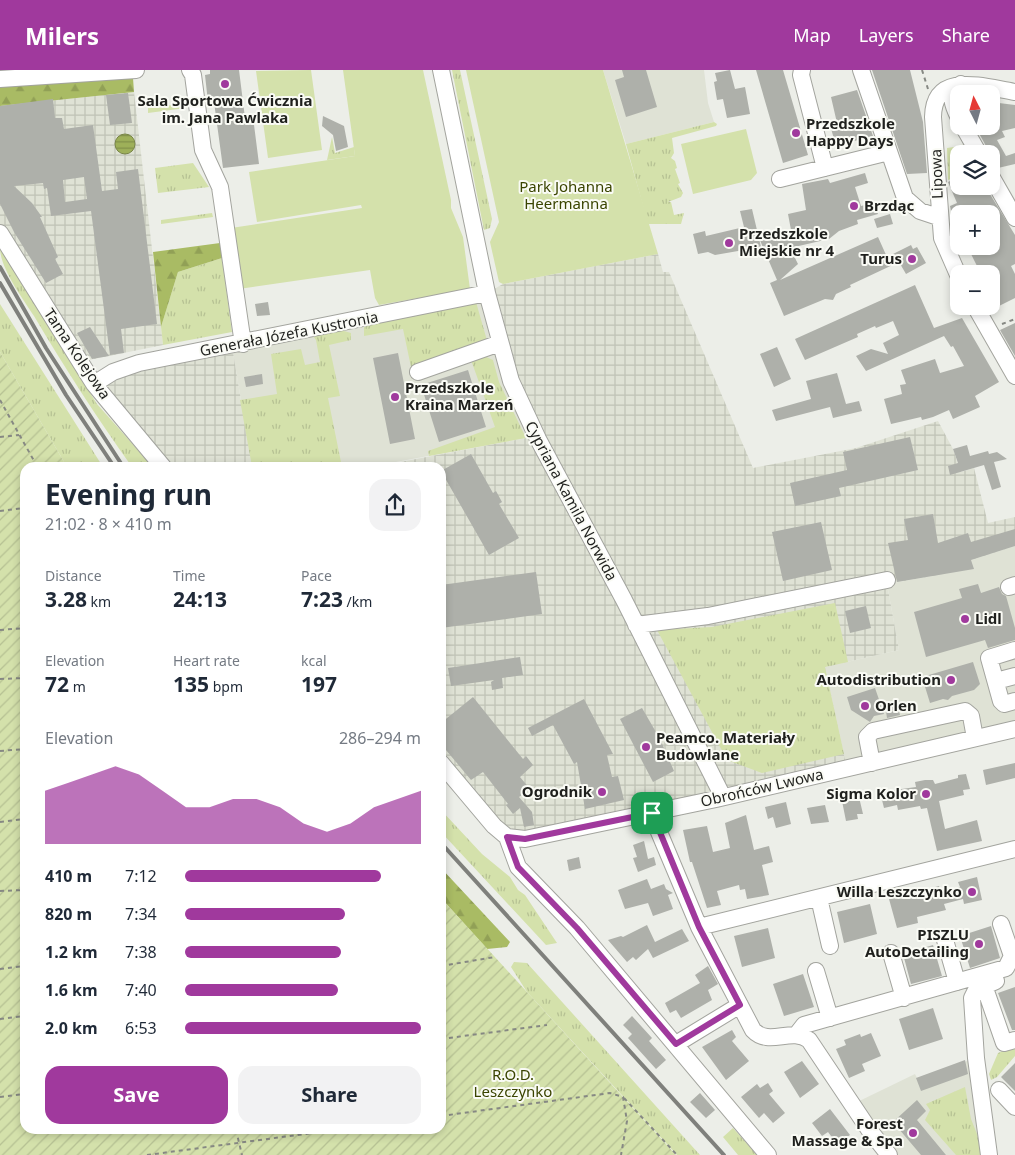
<!DOCTYPE html>
<html lang="en">
<head>
<meta charset="utf-8">
<style>
	body { margin:0; font-family:"Noto Sans",sans-serif; background:#f2f2f3; color:#1f2937; height:100vh; display:flex; flex-direction:column; font-size:19px; white-space:nowrap }
	* { box-sizing:border-box; margin:0 }
	p { font-size:16px; color:#747a83 }
	.icon { flex:none; width:28px; height:28px; fill:none; stroke:currentColor; stroke-width:2; stroke-linecap:round; stroke-linejoin:round }
	.map { position:relative; flex:1; overflow:hidden }
	.side { position:absolute; left:20px; top:392px; width:426px; height:672px; display:flex; flex-direction:column; background:#fff; border-radius:15px; box-shadow:0 2px 8px #0003 }
	.side>* { flex:none }
	.needle { width:32px; rotate:354deg }
	.controls { position:absolute; left:950px; top:15px; display:grid; gap:10px }
	.controls a { display:grid; place-items:center; width:50px; height:50px; border-radius:10px; background:#fff; box-shadow:0 2px 8px #0003; font-size:25px }
	.pin { position:absolute; display:grid; place-items:center; width:42px; height:42px; color:#fff; margin:-21px; border-radius:10px; box-shadow:0 2px 8px #0006 }
	.round { display:grid; place-items:center; flex:none; width:52px; height:52px; border-radius:15px; background:#f2f2f3 }
	.head { display:flex; align-items:center; justify-content:space-between; height:85px; padding:0 25px }
	h1 { font-size:28px; font-weight:700; line-height:38px }
	.metrics { display:grid; grid-template-columns:repeat(3,1fr); gap:8px; height:85px; padding:5px 25px }
	.metrics div { display:grid; align-content:center }
	.metrics b { font-size:21px; font-weight:700 }
	.metrics small { font-size:14px; font-weight:400 }
	.metrics p { font-size:14px }
	.chart { height:140px; padding:10px 25px }
	.chart p { display:flex; justify-content:space-between }
	.chart svg { width:100%; height:90px; margin-top:5px; fill:#a0399d; opacity:.7 }
	.cta { display:flex; gap:10px; margin-top:auto; padding:10px 25px }
	.cta a { flex:1; height:58px; border-radius:15px; background:#a0399d; color:#fff; font-size:20px; font-weight:700; line-height:58px; text-align:center }
	.cta a+a { background:#f2f2f3; color:#1f2937 }
	ul { padding:0 25px; list-style:none; font-size:16px }
	li { display:grid; grid-template-columns:80px 60px 1fr; align-items:center; height:38px }
	li i { height:12px; border-radius:6px; background:#a0399d }
	header { display:flex; align-items:center; gap:30px; box-sizing:border-box; height:70px; padding:0 25px; background:#a0399d; color:#fff }
	header strong { font-size:24px }
	nav { display:flex; gap:28px; margin-inline-start:auto; font-size:18px }
	.map>svg:first-child { display:block }
	.built { fill:#dfe2d5 }
	.industrial { fill:url(#industrial-grid) }
	.grass { fill:url(#grass-tufts) }
	.forest { fill:url(#forest-firs) }
	.park { fill:#d4e1ab }
	.garden { fill:url(#garden-furrows) }
	.water { fill:url(#water-rules); stroke:#788547 }
	.building { fill:#aeb0aa; fill-rule:evenodd }
	.lines { fill:none; stroke-linecap:round; stroke-linejoin:round }
	.minor-casing { stroke:#a3a49e; stroke-width:18 }
	.path { stroke:#868883; stroke-width:2; stroke-dasharray:4 4; stroke-linecap:butt }
	.minor { stroke:#fff; stroke-width:16 }
	.rail { stroke:#7f807c; stroke-width:4 }
	.route-casing { stroke:#fff; stroke-width:10 }
	.route { stroke:#a0399d; stroke-width:6 }
	.poi-dot { fill:#a0399d; stroke:#fafbf5; stroke-width:2 }
	.labels { text-anchor:middle; stroke-width:4; stroke-linejoin:round; paint-order:stroke }
	.poi-label { font-size:15px; font-weight:bold; fill:#1f201d; stroke:#fafbf5; text-anchor:start }
	.street-label { font-size:15px; fill:#1f201d; stroke:#fafbf5 }
	.park-label { font-size:15px; fill:#3a4400; stroke:#fafbf5 }
</style>
</head>
<body>
<header>
<strong>Milers</strong>
<nav><a>Map</a><a>Layers</a><a>Share</a></nav>
</header>
<div class="map">
<svg width="1015" height="1085" viewBox="0 0 1015 1085">
	<defs>
		<pattern id="industrial-grid" width="8" height="8" patternUnits="userSpaceOnUse" patternTransform="scale(1.25)"><rect width="8" height="8" fill="#dfe2d5"/><path d="M0 4h8M4 0v8" fill="none" stroke="#bfc2b6"/></pattern>
		<pattern id="grass-tufts" width="24" height="20" patternUnits="userSpaceOnUse" patternTransform="scale(1.25)"><rect width="24" height="20" fill="#d4e1ab"/><path d="M3 7l-1-3M5 7V3M7 7l1-3M15 17l-1-3M17 17v-4M19 17l1-3" fill="none" stroke="#b6c193"/></pattern>
		<pattern id="forest-firs" width="22" height="20" patternUnits="userSpaceOnUse" patternTransform="scale(1.25)"><rect width="22" height="20" fill="#a9bb64"/><path d="M5 1l3.5 6h-7zM16 11l3.5 6h-7z" fill="#91a056"/></pattern>
		<pattern id="garden-furrows" width="10" height="10" patternUnits="userSpaceOnUse" patternTransform="scale(1.25)"><rect width="10" height="10" fill="#d4e1ab"/><path d="M-1 1l2-2M0 10L10 0M9 11l2-2" fill="none" stroke="#b6c193"/></pattern>
		<pattern id="water-rules" width="6" height="5" patternUnits="userSpaceOnUse" patternTransform="scale(1.25)"><rect width="6" height="5" fill="#9eb059"/><path d="M0 2.5h6" fill="none" stroke="#808f49"/></pattern>
	</defs>
	<rect width="100%" height="100%" fill="#eceee8"/>
	<path class="built" d="M603,0H704L708,33L714,52L626,74Z
		M487,223L538,369L525,368L369,397H252L232,276Z
		M1015,476V659L847,699L825,597L899,580L887,514L944,504L971,490Z
		M976,988L989,1085H889L851,1035L915,1004L917,1008Z"/>
	<path class="industrial" d="M134,22L163,275L79,292L0,163V36Z
		M658,184L663,202H669L753,398L856,378L938,351L953,379L961,402L974,398L988,453L1015,447V476L971,490L944,504L887,514L899,580L825,597L847,699L507,767L441,693V398H369L526,368L537,369L487,223L503,214Z
		M232,276L252,397H164L94,314L113,302Z"/>
	<path class="grass" d="M452,0H460L492,149L490,158L484,160Z
		M186,33V38L148,43V38Z
		M714,52L717,54L716,56L672,68L674,83L671,88L675,91L677,98L675,99L680,113L678,114L683,123L681,127L668,132H671L674,145L684,143L681,154H648L626,74Z
		M332,67L335,83L354,77L355,86L327,90Z
		M966,74L971,84H959V106L948,110L947,78L954,77L956,84H959L958,76Z
		M193,93L209,117L158,123L155,98Z
		M212,143L213,147L161,154V150Z
		M0,178L97,334L153,397H132C97,348 65,298 34,246C23,229 0,198 0,178Z
		M222,188L232,262L163,275L161,257L178,202Z
		M476,232L488,274L411,297L403,259L364,266V254Z
		M0,234L103,397H67L0,282Z
		M337,259L351,263V270L329,275L340,326L328,328L342,397H252L240,330L277,324L271,284L301,279L305,295L320,292L316,270L312,265Z
		M484,286L493,290L499,312L526,368L429,386L428,381L495,357L471,290Z
		M835,533L848,592L825,597L844,684L762,703L727,690L657,560L712,557Z
		M441,740L482,784L510,807L518,820L525,825L557,873L546,875L441,762Z
		M514,892L527,893L700,1085H677L527,922L511,897Z
		M1015,976V986L997,1007L991,1010L989,1004L998,983Z
		M965,1017L971,1049L983,1079L981,1085H956L925,1050L930,1040L926,1034Z
		M733,1058L757,1085H738L723,1067Z"/>
	<path class="forest" d="M133,8L134,22L0,36V15Z
		M220,173L222,188L178,202L161,257L153,182Z
		M441,798L510,872L507,877L487,879L441,828Z"/>
	<path class="park" d="M311,0L322,80L268,88L256,1Z
		M343,0H423L451,130V138L463,167L470,219L379,235L375,228L370,200L239,219L231,158L362,138L361,135L257,152L249,102L355,86Z
		M466,0H603L658,184L503,214L499,212L490,172L499,152Z
		M746,59L757,103L751,110L693,124L681,74Z"/>
	<path class="garden" d="M0,282L67,397L25,398V1060H441V828L676,1085H0Z"/>
	<path class="water" d="M115 74a10 10 0 1 1 20 0a10 10 0 1 1-20 0Z"/>
	<path class="building" d="M210,0H239L245,48L253,47L259,94L223,98L214,32H208L205,5L210,4Z
		M622,0H646L657,37L626,47L615,10L624,7Z
		M730,0L735,19L745,17L750,44L727,48L723,29L717,30L714,12L717,11L715,3Z
		M756,0H783L808,85L783,93Z
		M872,0H910L923,52L927,103L907,104Z
		M857,20L873,66L836,76L830,55L837,53L831,27Z
		M128,23L132,53L110,55L106,25Z
		M53,29L55,48H62L64,59L93,55L102,121L118,119L116,102L138,99L157,254L121,259L124,283L110,285L91,141L51,146L47,118L44,119L43,113L14,116L32,133L42,147H40L58,187L55,189L63,204L46,213L14,162L0,134V36ZM84,107L87,129L65,132L63,110Z
		M991,32L1015,35V58L1002,61L1005,67L997,70L1006,86L1015,83V94L998,98L975,56H991Z
		M323,46L344,56L348,77L336,81L333,65L322,56Z
		M865,103L868,113L855,117L861,136L874,133L878,144L857,150L858,154L839,161L829,169L790,178L798,194L780,210L878,167L887,187L911,175L913,179L917,177L926,193L906,204L899,192L850,215L851,217L836,224L833,230L825,229L784,246L770,213L777,210L759,168L791,160L788,144L806,140L802,114L828,109L830,113Z
		M959,107V116H985L1015,165V194L1011,196L1015,204V228L999,236L991,220V204H981L967,176H991V144H959V148L953,150L950,136L957,133L948,112Z
		M752,139L761,177L715,185L708,182L698,184L693,164L705,161L706,166L744,157L740,141Z
		M890,144L893,154L877,158L874,149Z
		M915,215L934,258L962,248L999,312L975,326L980,337L953,349L949,340L933,347L922,350L921,347L891,354L884,329L902,324L900,315L906,314L901,300L935,289L940,303L964,296L953,276L951,277L944,266L866,301L856,286L871,279L888,284L883,273L899,265L893,251L876,258L875,256L857,264L858,267L805,290L795,269Z
		M268,232L270,245L257,246L255,234Z
		M1015,253V286L1000,260Z
		M90,257L109,286L92,289L77,263Z
		M777,277L791,309L774,317L760,284Z
		M398,283L415,369L390,374L373,288Z
		M468,300L486,357L439,372L421,315Z
		M837,303L846,334L859,331L862,341L833,348L830,337L776,351L772,340L811,329L806,311Z
		M262,304L263,314L246,317L244,307Z
		M910,367L918,400L839,418L841,426L795,436L790,413L847,400L843,382Z
		M967,375L970,386L988,381L989,384L997,382L1007,389L994,392L1001,417L992,420L984,395L950,405L948,396L958,393L953,379Z
		M471,384L493,423L496,421L502,432L499,434L519,468L489,485L441,401Z
		M933,444L938,473L968,463L971,472L1015,459V476L971,490L974,499L897,512L888,473L908,470L904,449Z
		M821,452L832,500L783,511L772,462Z
		M536,502L542,544L441,558V515Z
		M978,514L981,523L999,517L1002,524L1006,526L1015,558V570L988,578L985,570L926,587L914,542L962,528L959,519Z
		M866,536L871,558L850,563L845,541Z
		M520,587L523,605L502,608L503,618L492,620L491,612L494,610L451,616L448,598Z
		M973,592L980,614L974,620L952,626L948,630L943,629L930,633L922,607Z
		M875,618L884,644L874,646L870,652L851,640L847,627Z
		M473,627L523,689L526,686L533,695L520,707L530,719L519,727L532,742L534,755L524,757L520,738L513,744L506,735L508,734L483,702L471,710L441,674V653Z
		M584,629L613,684L607,685L612,707L618,706L624,730L585,739L577,692L574,694L553,655L532,666L528,658Z
		M897,633L900,645L887,648L885,635Z
		M642,638L660,669L674,701L653,712L620,649Z
		M1015,693V708L986,715L983,700Z
		M966,704L970,719L963,720L964,725L939,731L945,759L977,750L982,771L937,781L927,738L921,739L920,736L898,740L897,735L884,738L880,722L916,717L915,712L925,710H933L935,714L958,708V705Z
		M859,727L863,744H857L858,749L846,751L842,731Z
		M786,732L791,754L776,758L773,747L768,749L765,737Z
		M825,735L829,752L811,754L807,738Z
		M746,745L754,780L769,776L773,792L762,795L769,825L747,829L745,819L740,820L739,815L717,821L721,835L707,838L692,792H690L683,760L707,756L713,782L730,778L725,753Z
		M644,771L648,789L654,787L656,795L638,802L633,788L637,787L633,775Z
		M579,787L581,798L569,801L567,790Z
		M977,807L982,830L964,834L963,829L944,834L946,840L917,847L918,853L897,858L889,829L939,816L941,822L960,817L958,812Z
		M647,809L651,819L664,814L666,819L673,823L668,825L673,839L653,846L648,833L625,839L618,820Z
		M870,834L877,864L844,873L837,842Z
		M647,855L655,872L682,859L689,871L653,888L648,879L636,890L633,887L627,892L608,870L621,866L623,867Z
		M991,856L1000,888L970,898L960,866Z
		M768,858L775,888L742,897L734,866Z
		M933,875L942,906L911,914L903,884Z
		M708,896L718,914L708,920L712,930L681,948L676,940L670,943L665,933L700,913L695,905Z
		M803,904L814,937L784,946L773,914Z
		M1015,917V960H1012L998,923Z
		M933,938L943,969L909,980L899,949Z
		M632,946L652,968L649,971L666,990L656,999L628,968L632,964L623,955Z
		M732,960L736,967L732,971L749,991L726,1010L702,977Z
		M871,963L881,986L862,994L865,1001L849,1008L836,979L846,975L844,970L860,964L861,967Z
		M965,990L968,1004L921,1021L916,1008Z
		M802,991L819,1014L800,1028L784,1002Z
		M1015,993V1021L1001,1007Z
		M768,1013L773,1021L769,1024L785,1043L773,1053L764,1043L759,1048L741,1027L757,1014L760,1018Z
		M700,1023L715,1040L706,1048L690,1032Z
		M917,1030L926,1041L917,1050L946,1085H921L893,1052Z
		M830,1039L850,1065L837,1074L828,1062L822,1066L812,1053Z"/>
	<g class="lines">
		<defs>
			<path id="minor" d="M190,0L193,5L203,80L220,117L243,274
				M441,0L487,223L511,311L538,369L624,530L723,727
				M802,0L801,5L825,98
				M861,0L905,128L920,141L938,147
				M0,9L136,0
				M959,48C953,36 947,23 961,14
				M963,56L979,84
				M991,106L1015,148
				M780,109L889,82
				M0,163L94,314L164,398
				M959,207L942,168L933,47C934,0 983,17 1015,22
				M975,236L1015,306
				M418,302L500,273
				M94,314L113,302L139,293L487,223
				M1009,517L1015,515
				M636,555L708,546L887,510
				M1015,580L989,588L1001,631L1004,634L1015,631
				M996,611L1015,606
				M441,693L494,756L507,767L518,797L577,858L768,1085
				M872,693L867,667L873,661L965,641L971,646L975,668
				M651,743L699,857L753,960C769,977 791,957 809,970L870,1061L889,1085
				M507,767L525,769L716,729L1015,659
				M819,828L830,876
				M699,857L1015,779
				M945,870L957,912
				M891,883L904,928
				M816,901L830,948
				M987,924L1004,973L1015,970
				M797,964L804,955L1006,898L1012,886L1001,854
				M676,974L740,935
				M999,1020L1015,1037
				M989,1085L976,988L972,928L976,920L996,911"/>
		</defs>
		<use href="#minor" class="minor-casing"/>
		<path class="path" d="M922,0L928,19
			M1002,254L1015,249
			M0,330L38,398
			M0,367L19,365
			M0,441L25,438
			M0,560L25,558
			M0,609L25,608
			M0,681L25,679
			M0,752L25,749
			M0,821L25,820
			M441,896L495,887
			M0,899L25,896
			M0,949L25,946
			M441,969L547,955
			M0,1027L25,1024
			M624,1028L677,1085
			M441,1046L610,1023L623,1027L627,1051L621,1085
			M236,1060L242,1085
			M147,1085L335,1060"/>
		<use href="#minor" class="minor"/>
		<path class="rail" d="M0,197L46,278L124,398
			M0,213L66,325L115,398
			M441,773L724,1085"/>
	</g>
	<g class="lines">
		<defs>
			<path id="route" d="M652,743L699,857L740,935L676,974L577,858L518,797L507,767L525,769Z"/>
		</defs>
		<use href="#route" class="route-casing"/>
		<use href="#route" class="route"/>
	</g>
	<g class="poi-dot">
		<circle cx="225" cy="14" r="5"/>
		<circle cx="796" cy="63" r="5"/>
		<circle cx="854" cy="136" r="5"/>
		<circle cx="729" cy="173" r="5"/>
		<circle cx="912" cy="189" r="5"/>
		<circle cx="395" cy="327" r="5"/>
		<circle cx="965" cy="549" r="5"/>
		<circle cx="951" cy="610" r="5"/>
		<circle cx="865" cy="636" r="5"/>
		<circle cx="646" cy="677" r="5"/>
		<circle cx="602" cy="722" r="5"/>
		<circle cx="926" cy="724" r="5"/>
		<circle cx="972" cy="822" r="5"/>
		<circle cx="979" cy="874" r="5"/>
		<circle cx="913" cy="1063" r="5"/>
	</g>
	<g class="labels">
		<g class="poi-label">
			<text x="225" y="36" text-anchor="middle">Sala Sportowa Ćwicznia<tspan x="225" dy="17">im. Jana Pawlaka</tspan></text>
			<text x="806" y="59">Przedszkole<tspan x="806" dy="17">Happy Days</tspan></text>
			<text x="864" y="141">Brzdąc</text>
			<text x="739" y="169">Przedszkole<tspan x="739" dy="17">Miejskie nr 4</tspan></text>
			<text x="902" y="194" text-anchor="end">Turus</text>
			<text x="405" y="323">Przedszkole<tspan x="405" dy="17">Kraina Marzeń</tspan></text>
			<text x="975" y="554">Lidl</text>
			<text x="941" y="615" text-anchor="end">Autodistribution</text>
			<text x="875" y="641">Orlen</text>
			<text x="656" y="673">Peamco. Materiały<tspan x="656" dy="17">Budowlane</tspan></text>
			<text x="592" y="727" text-anchor="end">Ogrodnik</text>
			<text x="916" y="729" text-anchor="end">Sigma Kolor</text>
			<text x="962" y="827" text-anchor="end">Willa Leszczynko</text>
			<text x="969" y="870" text-anchor="end">PISZLU<tspan x="969" dy="17">AutoDetailing</tspan></text>
			<text x="903" y="1059" text-anchor="end">Forest<tspan x="903" dy="17">Massage &amp; Spa</tspan></text>
		</g>
		<g class="street-label">
			<text transform="translate(937 104) rotate(-92)" y="5">Lipowa</text>
			<text transform="translate(289 264) rotate(-11)" y="5">Generała Józefa Kustronia</text>
			<text transform="translate(77 284) rotate(56)" y="5">Tama Kolejowa</text>
			<text transform="translate(571 431) rotate(62)" y="5">Cypriana Kamila Norwida</text>
			<text transform="translate(762 718) rotate(-13)" y="5">Obrońców Lwowa</text>
		</g>
		<g class="park-label">
			<text x="566" y="122">Park Johanna<tspan x="566" dy="17">Heermanna</tspan></text>
			<text x="513" y="1010">R.O.D.<tspan x="513" dy="17">Leszczynko</tspan></text>
		</g>
	</g>
</svg>
<div class="controls">
<a><svg class="needle" viewBox="-14 -14 28 28"><path d="M0-13l5 13h-10z" fill="#e53935"/><path d="M0 13l5-13h-10z" fill="#747a83"/></svg></a>
<a><svg class="icon" aria-label="layers" viewBox="0 0 24 24"><path d="M12 4l9 5-9 5-9-5zM3 14l9 5 9-5"/></svg></a>
<a>+</a>
<a>−</a>
</div>
<div class="pin" style="left:652px;top:743px;background:#1e9e55"><svg class="icon" aria-label="arrive" viewBox="0 0 24 24"><path d="M6 21V4h12l-3 4 3 4H6"/></svg></div>
<section class="side">
<div class="head"><div><h1>Evening run</h1><p>21:02 · 8 × 410 m</p></div><a class="round"><svg class="icon" aria-label="share" viewBox="0 0 24 24"><path d="M12 15V3M7 8l5-5 5 5M5 13v7h14v-7"/></svg></a></div>
<div class="metrics">
<div><p>Distance</p><b>3.28<small> km</small></b></div>
<div><p>Time</p><b>24:13</b></div>
<div><p>Pace</p><b>7:23<small> /km</small></b></div>
</div>
<div class="metrics">
<div><p>Elevation</p><b>72<small> m</small></b></div>
<div><p>Heart rate</p><b>135<small> bpm</small></b></div>
<div><p>kcal</p><b>197</b></div>
</div>
<div class="chart"><p><span>Elevation</span>286–294 m</p>
<svg viewBox="0 0 160 44" preserveAspectRatio="none"><path d="M0 44V18L10 14L20 10L30 6L40 10L50 18L60 26L70 26L80 22L90 22L100 26L110 34L120 38L130 34L140 26L150 22L160 18V44z"/></svg>
</div>
<ul>
<li><b>410 m</b>7:12<i style="width:83%"></i></li>
<li><b>820 m</b>7:34<i style="width:68%"></i></li>
<li><b>1.2 km</b>7:38<i style="width:66%"></i></li>
<li><b>1.6 km</b>7:40<i style="width:65%"></i></li>
<li><b>2.0 km</b>6:53<i style="width:100%"></i></li>
</ul>
<div class="cta"><a>Save</a><a>Share</a></div>
</section>
</div>
</body>
</html>
